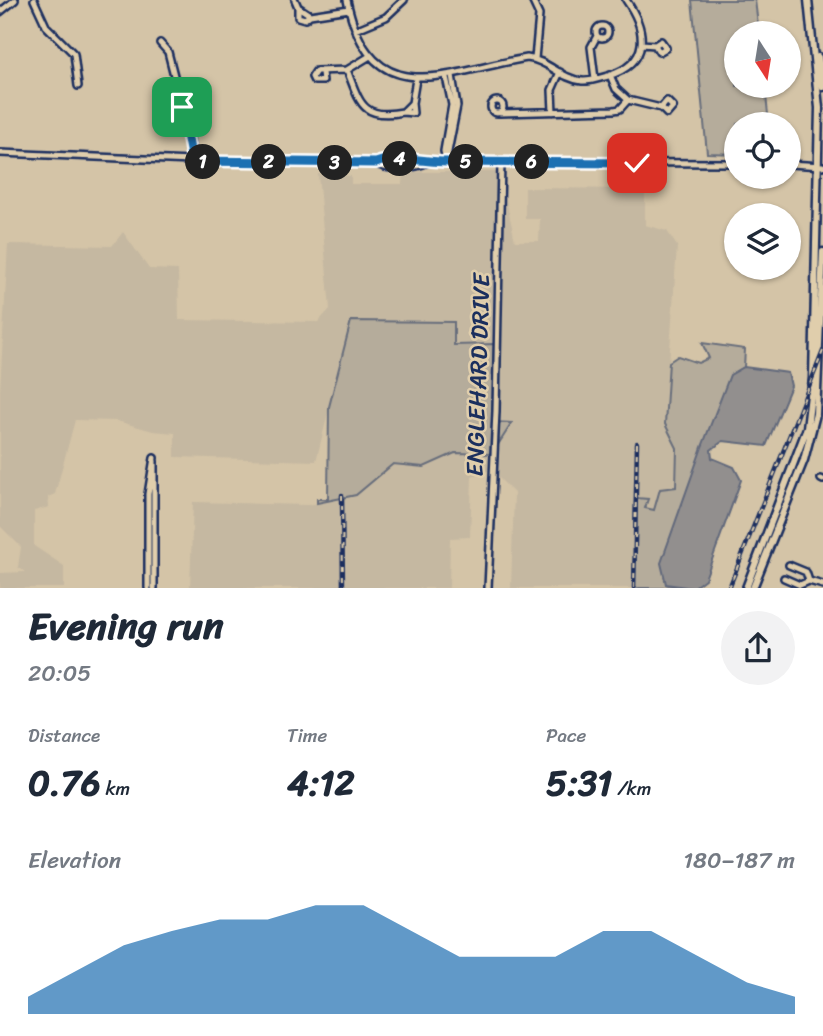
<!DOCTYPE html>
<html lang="en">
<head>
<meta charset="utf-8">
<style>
	body { margin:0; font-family:Sriracha,sans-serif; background:#f2f2f3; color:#1f2937; height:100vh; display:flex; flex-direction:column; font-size:26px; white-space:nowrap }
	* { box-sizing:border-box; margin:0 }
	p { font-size:23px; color:#747a83 }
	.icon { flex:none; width:38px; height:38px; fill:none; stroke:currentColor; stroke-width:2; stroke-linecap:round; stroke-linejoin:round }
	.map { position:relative; height:588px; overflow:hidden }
	.details { display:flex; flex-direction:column; background:#fff; flex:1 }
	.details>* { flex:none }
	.needle { width:46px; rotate:168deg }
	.fabs { position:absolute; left:724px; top:21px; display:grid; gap:14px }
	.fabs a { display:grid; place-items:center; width:77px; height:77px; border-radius:50%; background:#fff; box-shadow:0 2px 5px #0004; font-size:35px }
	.pin { position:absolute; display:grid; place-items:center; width:60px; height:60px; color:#fff; margin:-30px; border-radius:14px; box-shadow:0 4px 10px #0006 }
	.km { position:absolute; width:35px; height:35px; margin:-18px; border-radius:50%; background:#222; color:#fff; font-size:19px; line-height:35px; text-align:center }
	.round { display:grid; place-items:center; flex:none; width:74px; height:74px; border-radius:37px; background:#f2f2f3 }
	.overview { display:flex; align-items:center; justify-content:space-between; height:119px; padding:0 28px }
	h1 { font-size:38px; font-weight:800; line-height:52px }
	.metrics { display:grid; grid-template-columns:repeat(3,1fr); gap:10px; height:119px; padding:7px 28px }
	.metrics div { display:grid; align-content:center }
	.metrics b { font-size:35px; font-weight:800 }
	.metrics small { font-size:19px; font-weight:400 }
	.metrics p { font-size:19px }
	.chart { height:196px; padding:14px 28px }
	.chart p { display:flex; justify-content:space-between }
	.chart svg { width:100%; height:126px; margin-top:7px; fill:#1f6fb2; opacity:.7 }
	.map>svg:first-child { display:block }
	.built { fill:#c5b8a1 }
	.green { fill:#b5ac9b; stroke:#686e7c; stroke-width:2 }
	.water { fill:#928f8e; stroke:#62697b; stroke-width:2 }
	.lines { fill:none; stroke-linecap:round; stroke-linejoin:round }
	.minor-casing { stroke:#1b2f5e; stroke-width:10 }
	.major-casing { stroke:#1b2f5e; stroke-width:11 }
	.minor { stroke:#e0ceac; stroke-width:5 }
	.major { stroke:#e0ceac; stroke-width:6 }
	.rail-casing { stroke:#1b2f5e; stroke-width:4.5 }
	.rail { stroke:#e0ceac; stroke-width:2; stroke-dasharray:5; stroke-linecap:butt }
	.route-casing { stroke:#fff; stroke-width:14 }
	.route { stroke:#1f6fb2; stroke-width:9 }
	.labels { text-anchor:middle; stroke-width:5; stroke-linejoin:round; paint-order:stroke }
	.street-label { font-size:24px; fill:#1b2f5e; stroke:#e0ceac }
</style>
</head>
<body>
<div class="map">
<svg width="823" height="588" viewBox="0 0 823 588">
	<rect width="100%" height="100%" fill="#d4c4a7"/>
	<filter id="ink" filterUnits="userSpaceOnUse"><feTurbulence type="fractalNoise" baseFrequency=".0143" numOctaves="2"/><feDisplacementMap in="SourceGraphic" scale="14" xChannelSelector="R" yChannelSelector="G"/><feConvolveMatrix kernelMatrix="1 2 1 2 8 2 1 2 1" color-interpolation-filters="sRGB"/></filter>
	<g filter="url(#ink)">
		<path class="built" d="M403,172H500L515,241H539L540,219H525V188L645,189V225L667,231L677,246L665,424L677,448L676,488L654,510L645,508L648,499H637L635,588H511L514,493L491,470L472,476L470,537L450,538L449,588H190L193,502L308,505L356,495L393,464L424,467L511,423L492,422L494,344L453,346L454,322L351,321L316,461L175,457V433L153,431L117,421L75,420L55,494L48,497L49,507L34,511V546L64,566V588H0V573L25,572L18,567L21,547L0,526V390L8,244L112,246L123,232L149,269L178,270L179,320L318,322L330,309L318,174L351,176V184H402Z"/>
		<path class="green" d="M692,0H755L759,33H737V86H765L769,124H737V154L707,153Z
			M351,321L454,322V345L494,344L492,422L512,423L492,454L455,453L424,467L393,464L356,495L317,503V499H328L329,407Z
			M702,343L745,349L744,367L730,376L666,584L678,588H635L637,498L648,499L645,508L654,510L660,489L676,487L677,448L665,424L669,362L678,356L698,363L709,358Z"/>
		<path class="water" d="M744,367L788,373L791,386L766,446L723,441L711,450L712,458L734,467L741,480L705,579L693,588L666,584L661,563L702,447L730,375Z"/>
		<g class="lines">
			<defs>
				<path id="minor" d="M34,0L46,26L74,54L78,86
					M295,0L298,7L310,15L349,9
					M347,0C371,115 447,71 527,58C548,60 561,79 582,81C590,82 600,78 608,76C651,63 647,30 626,0
					M532,0L539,15L535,59
					M298,7V17L305,19L310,15
					M0,12L15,0
					M596 32a6 6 0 1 1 12 0a6 6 0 1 1-12 0Z
					M355,30L386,17L404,0
					M160,43L168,52L190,138L192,161
					M642,44L655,45L661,41L666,48L659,52L655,45
					M347,70C360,103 362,120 403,112L412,103L416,79
					M322,72L323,81H314L312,77L316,71L347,70L370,56
					M610,75L616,89L628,100L661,108L667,114L673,107L667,101L661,108
					M446,77L452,105L444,151L446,162
					M595,79L591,47L597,36
					M491 107a6 6 0 1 1 12 0a6 6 0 1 1-12 0Z
					M403,112L413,113L412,103
					M553,112L552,90L560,72
					M500,113L614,110L620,109L628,100
					M0,153L192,161L376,163C398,154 423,162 446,162L737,163
					M446,162L457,106L452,75
					M376,163C387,172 416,168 428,162
					M789,164L823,166
					M821,479L823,480
					M789,565L806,572L809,581L823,585
					M784,578L800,585L809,581
					M148,588V494L154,458
					M154,588V461
					M488,588L496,411L501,162"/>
				<path id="major" d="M818,57L823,87
					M746,588L807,428L813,378L819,108L808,0
					M753,588L804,460L816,414L823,252"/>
			</defs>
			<use href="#minor" class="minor-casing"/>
			<use href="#major" class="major-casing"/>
			<use href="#minor" class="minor"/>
			<use href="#major" class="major"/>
			<defs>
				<path id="rail" d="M342,495L343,588
					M634,588L637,443
					M729,588L823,351"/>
			</defs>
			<use href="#rail" class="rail-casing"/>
			<use href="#rail" class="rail"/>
		</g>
	</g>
	<g class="lines" filter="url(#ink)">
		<defs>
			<path id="route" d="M182,107L192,161L376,163C398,154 423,162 446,162L637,163"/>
		</defs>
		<use href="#route" class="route-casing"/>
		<use href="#route" class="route"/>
	</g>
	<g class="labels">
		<g class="street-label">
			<text transform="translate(478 375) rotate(-88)" y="8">ENGLEHARD DRIVE</text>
		</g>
	</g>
</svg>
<div class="fabs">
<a><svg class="needle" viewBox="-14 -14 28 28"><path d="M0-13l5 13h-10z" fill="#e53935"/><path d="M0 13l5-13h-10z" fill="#747a83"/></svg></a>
<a><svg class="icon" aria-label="locate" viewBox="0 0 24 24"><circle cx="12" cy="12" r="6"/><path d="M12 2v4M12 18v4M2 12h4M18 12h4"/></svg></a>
<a><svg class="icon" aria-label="layers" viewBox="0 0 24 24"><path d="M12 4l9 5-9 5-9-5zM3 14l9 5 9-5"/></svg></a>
</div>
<div class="pin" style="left:182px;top:107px;background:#1e9e55"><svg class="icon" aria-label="arrive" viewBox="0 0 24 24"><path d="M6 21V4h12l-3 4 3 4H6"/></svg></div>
<div class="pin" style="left:637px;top:163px;background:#d93025"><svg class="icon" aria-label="check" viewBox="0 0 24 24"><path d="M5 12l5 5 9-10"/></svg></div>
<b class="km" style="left:203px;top:162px">1</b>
<b class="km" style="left:269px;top:162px">2</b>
<b class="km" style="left:335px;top:163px">3</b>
<b class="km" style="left:400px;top:159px">4</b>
<b class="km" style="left:466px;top:162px">5</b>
<b class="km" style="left:532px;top:162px">6</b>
</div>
<section class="details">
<div class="overview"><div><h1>Evening run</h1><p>20:05</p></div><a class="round"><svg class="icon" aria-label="share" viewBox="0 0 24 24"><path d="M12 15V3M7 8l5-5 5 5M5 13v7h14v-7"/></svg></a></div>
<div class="metrics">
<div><p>Distance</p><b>0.76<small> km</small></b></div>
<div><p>Time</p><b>4:12</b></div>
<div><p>Pace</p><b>5:31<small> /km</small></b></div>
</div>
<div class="chart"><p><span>Elevation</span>180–187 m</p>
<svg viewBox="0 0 160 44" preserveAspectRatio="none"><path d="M0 44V38L10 29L20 20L30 15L40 11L50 11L60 6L70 6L80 15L90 24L100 24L110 24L120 15L130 15L140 24L150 33L160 38V44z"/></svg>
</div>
</section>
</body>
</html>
